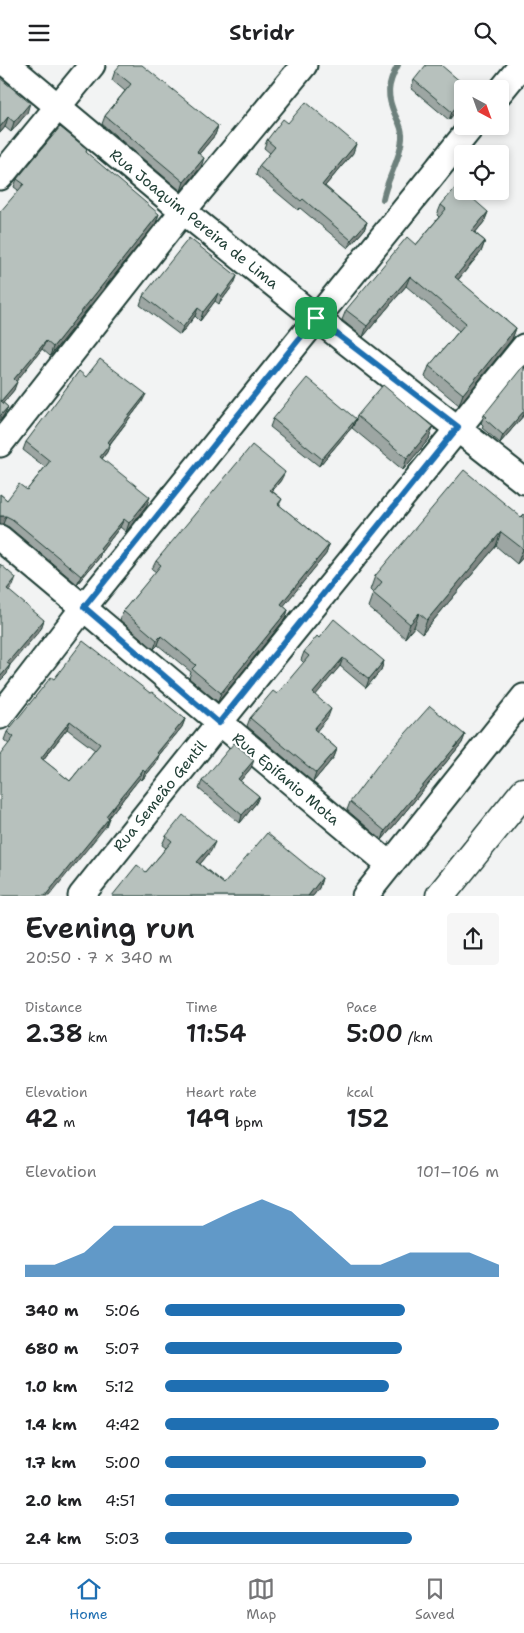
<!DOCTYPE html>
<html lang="en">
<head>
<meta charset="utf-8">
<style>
	body { margin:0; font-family:"Shantell Sans",sans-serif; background:#f6f6f6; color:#202124; height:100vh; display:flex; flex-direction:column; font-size:19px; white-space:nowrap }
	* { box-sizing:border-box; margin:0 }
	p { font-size:16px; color:#757577 }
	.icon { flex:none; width:28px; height:28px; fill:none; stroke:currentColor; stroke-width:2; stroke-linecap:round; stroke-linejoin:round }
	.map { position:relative; height:831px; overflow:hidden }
	.side { display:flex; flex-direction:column; background:#fff; flex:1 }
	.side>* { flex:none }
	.needle { width:32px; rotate:139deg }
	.buttons { position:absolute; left:454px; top:15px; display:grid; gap:10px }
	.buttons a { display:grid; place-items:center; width:55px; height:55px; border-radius:5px; background:#fff; box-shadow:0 2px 8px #0003; font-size:25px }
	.pin { position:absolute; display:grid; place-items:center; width:42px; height:42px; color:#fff; margin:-21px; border-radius:10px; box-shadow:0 2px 8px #0006 }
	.round { display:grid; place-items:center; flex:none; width:52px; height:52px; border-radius:5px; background:#f6f6f6 }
	.summary { display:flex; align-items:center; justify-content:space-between; height:85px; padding:0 25px }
	h1 { font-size:28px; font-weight:600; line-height:38px }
	.metrics { display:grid; grid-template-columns:repeat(3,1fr); gap:8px; height:85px; padding:5px 25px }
	.metrics div { display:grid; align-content:center }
	.metrics b { font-size:25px; font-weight:600 }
	.metrics small { font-size:14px; font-weight:400 }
	.metrics p { font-size:14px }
	.chart { height:140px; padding:10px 25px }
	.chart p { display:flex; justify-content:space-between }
	.chart svg { width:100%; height:90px; margin-top:5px; fill:#1f6fb2; opacity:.7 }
	ul { padding:0 25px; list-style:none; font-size:16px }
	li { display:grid; grid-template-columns:80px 60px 1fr; align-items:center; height:38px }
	li i { height:12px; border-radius:6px; background:#1f6fb2 }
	header { display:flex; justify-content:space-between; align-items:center; height:65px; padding:0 25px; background:#fff; font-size:22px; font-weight:600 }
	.tabs { display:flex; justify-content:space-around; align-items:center; height:70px; border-top:1px solid #e0e0e0; background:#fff; font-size:14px; color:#757577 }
	.tabs a { display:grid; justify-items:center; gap:2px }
	.tabs .active { color:#1f6fb2 }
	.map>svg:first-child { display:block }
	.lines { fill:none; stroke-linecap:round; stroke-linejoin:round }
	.stream { stroke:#6d807b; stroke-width:6 }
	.minor-casing { stroke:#1f3d34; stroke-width:29 }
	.primary-casing { stroke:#1f3d34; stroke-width:31 }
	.minor { stroke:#fff; stroke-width:25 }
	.primary { stroke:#fff; stroke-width:28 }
	.wall { fill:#9da6a3; stroke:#1f3d34; fill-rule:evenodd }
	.shaded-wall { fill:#808784; stroke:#1f3d34 }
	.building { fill:#b7c1bd; stroke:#1f3d34; fill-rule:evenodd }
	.route-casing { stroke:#fff; stroke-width:10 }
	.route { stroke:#1f6fb2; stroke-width:6 }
	.labels { text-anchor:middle; stroke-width:4; stroke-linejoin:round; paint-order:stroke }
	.street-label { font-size:15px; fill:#1f3d34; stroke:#fff }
</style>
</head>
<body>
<header><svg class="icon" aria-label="menu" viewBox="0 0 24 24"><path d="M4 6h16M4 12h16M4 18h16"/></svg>Stridr<svg class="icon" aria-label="search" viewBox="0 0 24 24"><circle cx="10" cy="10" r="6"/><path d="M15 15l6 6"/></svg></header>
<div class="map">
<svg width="524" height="831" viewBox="0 0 524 831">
	<rect width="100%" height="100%" fill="#f2f3f3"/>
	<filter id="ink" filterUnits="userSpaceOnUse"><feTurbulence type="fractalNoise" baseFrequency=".02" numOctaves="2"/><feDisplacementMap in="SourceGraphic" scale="10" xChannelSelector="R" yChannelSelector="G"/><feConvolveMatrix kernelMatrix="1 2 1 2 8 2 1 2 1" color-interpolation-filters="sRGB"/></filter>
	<g filter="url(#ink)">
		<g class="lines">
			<path class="stream" d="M383,134C387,114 400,95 402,74C403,66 400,59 396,52C386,31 387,20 398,0"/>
			<defs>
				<path id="minor" d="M8,0L183,146L316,253L524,416
					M500,27L522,0
					M0,112L92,0
					M0,379L183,146L304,0
					M0,473L390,800
					M0,651L84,542L472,61
					M81,831L219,658L524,282
					M365,831L524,632"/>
				<path id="primary" d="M440,831L524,727"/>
			</defs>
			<use href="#minor" class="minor-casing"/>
			<use href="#primary" class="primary-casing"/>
			<use href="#minor" class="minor"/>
			<use href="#primary" class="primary"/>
		</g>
		<path class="wall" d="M115,6L218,61L215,70L199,89L201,102L181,126L102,59L105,51L125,26L112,15Z
			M0,13L27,48L11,67L5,62L0,68Z
			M414,15L469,24L449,55L411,23Z
			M288,58L353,88L325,121L367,157L364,165L348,183L300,143L298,145L256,110L259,101L270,88L264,83L267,75Z
			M87,84L86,87L156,158L50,291L42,284L16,316L14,325L3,338L8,342L4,350L0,356L18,125L14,122L17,114Z
			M441,140L488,147L484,157L475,168L485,176L481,187L458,215L516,263L512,274L459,340L425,312L429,301L459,266L406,221L363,272L342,255L346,245L416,180L439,152L437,150Z
			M237,211L234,219L219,239L215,236L200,256L195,251L180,270L140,240L143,231Z
			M86,312L142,337L110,379L107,387L102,394L147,440L126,467L120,462L101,487L99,493L77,519L9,462L3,459H0V429L7,435L27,425L45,402L23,385L26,377Z
			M484,350H524L500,378L482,363L483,360L481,358Z
			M357,351L433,362L429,374L403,405L352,363Z
			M273,354H356L353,361L319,401L270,362Z
			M281,415L272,426L282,434L279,440L329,480L326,489L283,541L288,545L285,554L218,637L189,613L191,607L158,580L154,584L120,555L123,546L156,507L152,504L156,496Z
			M521,452L524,491L517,499L496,481L422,569L414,562L405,573L368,542L373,528L370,525L375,511Z
			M319,573L384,596L381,605L366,623L340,601L315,630L328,652L316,666L337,684L334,692L313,717L247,661L250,653L277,629L304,598L301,595L304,587Z
			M54,614L150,628L185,654L182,662L159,690L156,698L142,715L140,713L108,753L106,761L4,675L7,667ZM67,664L95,685L70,716L43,695Z
			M465,670L462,678L382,775L347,745L350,737Z
			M251,703L240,716L259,731L256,738L240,758L199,724L202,716Z
			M166,771L211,786L200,799L224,819L322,813L319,823L313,831H112L146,807L166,783L162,780Z"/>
		<path class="shaded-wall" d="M462,34V39L449,55L452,47Z
			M30,38L27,48L11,67L14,57Z
			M8,52L5,62L0,68V62Z
			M218,61L215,70L194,95L197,87Z
			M356,79L353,88L319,128L322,120Z
			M204,93L201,102L181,126L184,117Z
			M488,147L484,157L468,176L472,166Z
			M159,149L156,158L50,291L53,282Z
			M367,157L364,165L348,183L351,175Z
			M485,176L481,187L451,223L455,212Z
			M237,211L234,219L219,239L222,231Z
			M410,211L406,221L363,272L367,261Z
			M218,228L215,236L200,256L203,247Z
			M198,243L195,251L180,270L183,262Z
			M516,263L512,274L459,340L463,329Z
			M46,276L42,284L11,323L14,314Z
			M17,317L14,325L0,342L1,336Z
			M146,329L142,337L105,385L108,377Z
			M8,342L4,350L0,356V351Z
			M524,346V350L500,378L503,370Z
			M356,354L353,361L319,401L322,394Z
			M433,362L429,374L403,405L407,393Z
			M110,379L107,387L96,401L100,392Z
			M285,407L281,415L267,433L270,425Z
			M150,432L147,440L126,467L129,458Z
			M0,451H6L3,459H0Z
			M124,454L120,462L101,487L99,493L77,519L81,511L100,483Z
			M501,467L496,481L422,569L427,555Z
			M329,480L326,489L278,548L281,539Z
			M524,483V491L517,499L523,484Z
			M16,513L13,521L4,532L7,524Z
			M288,545L285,554L218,637L221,628Z
			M419,548L414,562L405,573L410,559Z
			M44,555L41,564L4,607L7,598Z
			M161,571L158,580L154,584L157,575Z
			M343,593L340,601L310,637L313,628Z
			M384,596L381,605L366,623L369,614Z
			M10,600L7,609L0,616V612Z
			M331,644L328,652L311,673L314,664Z
			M185,654L182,662L159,690L156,698L142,715L145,707L157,688Z
			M70,656L67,664L38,701L41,693Z
			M465,670L462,678L382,775L385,766Z
			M337,684L334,692L313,717L316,708Z
			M254,695L251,703L236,721L238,714Z
			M143,705L140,713L103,759L106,751Z
			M259,731L256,738L240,758L242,750Z
			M109,753L106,761L49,831H45Z
			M215,777L211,786L194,806L197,797Z
			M322,813L319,823L313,831H308Z"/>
		<path class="building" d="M120,0H142L218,61L197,87L204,93L184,117L105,51L131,19L115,6Z
			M426,0H441L469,24H462V34L452,47L414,15Z
			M0,13L30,38L14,57L8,52L0,62Z
			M306,37L356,79L322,120L367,157L351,175L303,134L301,136L259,101L275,82L267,75L283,54L288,58Z
			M60,62L87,84L86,87L159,149L53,282L46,276L14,314L17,317L1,336L8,342L0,351V147L24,119L17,114Z
			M457,121L462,125V126H464L488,147L472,166L485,176L455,212L516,263L463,329L429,301L466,258L410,211L367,261L346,245L407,172L416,180L446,144L441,140Z
			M189,173L237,211L222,231L218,228L203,247L198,243L183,262L143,231Z
			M100,294L146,329L108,377L110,379L100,392L150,432L129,458L124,454L100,483L102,485L81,511L12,454L6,451H0V429L7,435L19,419L27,425L50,396L26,377L79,306L86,312Z
			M524,300V346L503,370L485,354L487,352L484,350Z
			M307,313L356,354L322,394L273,354Z
			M383,320L433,362L407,393L357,351Z
			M252,380L285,407L270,425L282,434L278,439L329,480L281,539L288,545L221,628L192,604L196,600L161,571L157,575L123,546L161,500L156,496Z
			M464,405L521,452L524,449V483L523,484L501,467L427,555L419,548L410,559L373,528L382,517L375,511Z
			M0,499L16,513L7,524L44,555L7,598L10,600L0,612Z
			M334,554L384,596L369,614L343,593L313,628L331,644L314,664L337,684L316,708L250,653L273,626L277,629L309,591L304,587L317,571L319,573Z
			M83,576L150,628L152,627L185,654L157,688L159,690L145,707L143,705L106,751L109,753L45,831H0V690L14,672L7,667L51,612L54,614ZM70,656L100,679L70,716L41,693Z
			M430,641L465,670L385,766L350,737L381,696Z
			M234,678L254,695L238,714L259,731L242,750L202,716Z
			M183,750L215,777L197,797L224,819L267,768L322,813L308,831H112L137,800L146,807L172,776L166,771Z"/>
	</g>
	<g class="lines" filter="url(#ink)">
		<defs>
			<path id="route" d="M316,253L458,362L219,658L84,542Z"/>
		</defs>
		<use href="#route" class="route-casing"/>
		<use href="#route" class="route"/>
	</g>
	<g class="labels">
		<g class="street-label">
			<text transform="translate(194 154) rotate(39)" y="5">Rua Joaquim Pereira de Lima</text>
			<text transform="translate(286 714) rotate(40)" y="5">Rua Epifanio Mota</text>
			<text transform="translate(160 731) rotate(-51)" y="5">Rua Semeão Gentil</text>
		</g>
	</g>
</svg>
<div class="buttons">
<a><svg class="needle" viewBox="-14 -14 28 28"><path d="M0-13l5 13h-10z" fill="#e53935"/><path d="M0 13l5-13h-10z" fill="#757577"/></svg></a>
<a><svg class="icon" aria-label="locate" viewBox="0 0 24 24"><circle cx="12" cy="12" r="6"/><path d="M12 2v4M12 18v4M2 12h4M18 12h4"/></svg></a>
</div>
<div class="pin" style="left:316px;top:253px;background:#1e9e55"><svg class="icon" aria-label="arrive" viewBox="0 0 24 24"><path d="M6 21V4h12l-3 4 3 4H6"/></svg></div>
</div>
<section class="side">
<div class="summary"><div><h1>Evening run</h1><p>20:50 · 7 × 340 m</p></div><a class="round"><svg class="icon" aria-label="share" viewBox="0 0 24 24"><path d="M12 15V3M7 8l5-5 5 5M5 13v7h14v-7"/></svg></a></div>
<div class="metrics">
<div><p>Distance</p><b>2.38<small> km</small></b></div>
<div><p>Time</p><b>11:54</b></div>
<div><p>Pace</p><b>5:00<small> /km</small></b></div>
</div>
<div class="metrics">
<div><p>Elevation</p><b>42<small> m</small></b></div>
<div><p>Heart rate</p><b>149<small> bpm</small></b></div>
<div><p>kcal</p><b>152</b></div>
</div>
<div class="chart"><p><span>Elevation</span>101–106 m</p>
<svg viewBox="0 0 160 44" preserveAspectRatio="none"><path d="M0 44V38L10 38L20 32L30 19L40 19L50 19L60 19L70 12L80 6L90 12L100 25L110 38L120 38L130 32L140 32L150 32L160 38V44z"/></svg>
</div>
<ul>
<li><b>340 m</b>5:06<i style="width:72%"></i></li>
<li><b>680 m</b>5:07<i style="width:71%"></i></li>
<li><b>1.0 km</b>5:12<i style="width:67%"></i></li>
<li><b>1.4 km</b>4:42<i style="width:100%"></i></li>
<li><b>1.7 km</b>5:00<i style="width:78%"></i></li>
<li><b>2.0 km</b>4:51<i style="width:88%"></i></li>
<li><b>2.4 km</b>5:03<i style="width:74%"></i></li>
</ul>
</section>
<nav class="tabs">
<a class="active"><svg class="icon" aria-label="home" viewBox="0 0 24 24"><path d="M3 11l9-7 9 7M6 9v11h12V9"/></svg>Home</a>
<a><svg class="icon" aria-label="map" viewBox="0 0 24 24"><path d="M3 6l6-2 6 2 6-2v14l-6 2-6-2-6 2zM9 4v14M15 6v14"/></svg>Map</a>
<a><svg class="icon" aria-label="saved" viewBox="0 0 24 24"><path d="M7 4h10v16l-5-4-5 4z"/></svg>Saved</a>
</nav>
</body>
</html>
